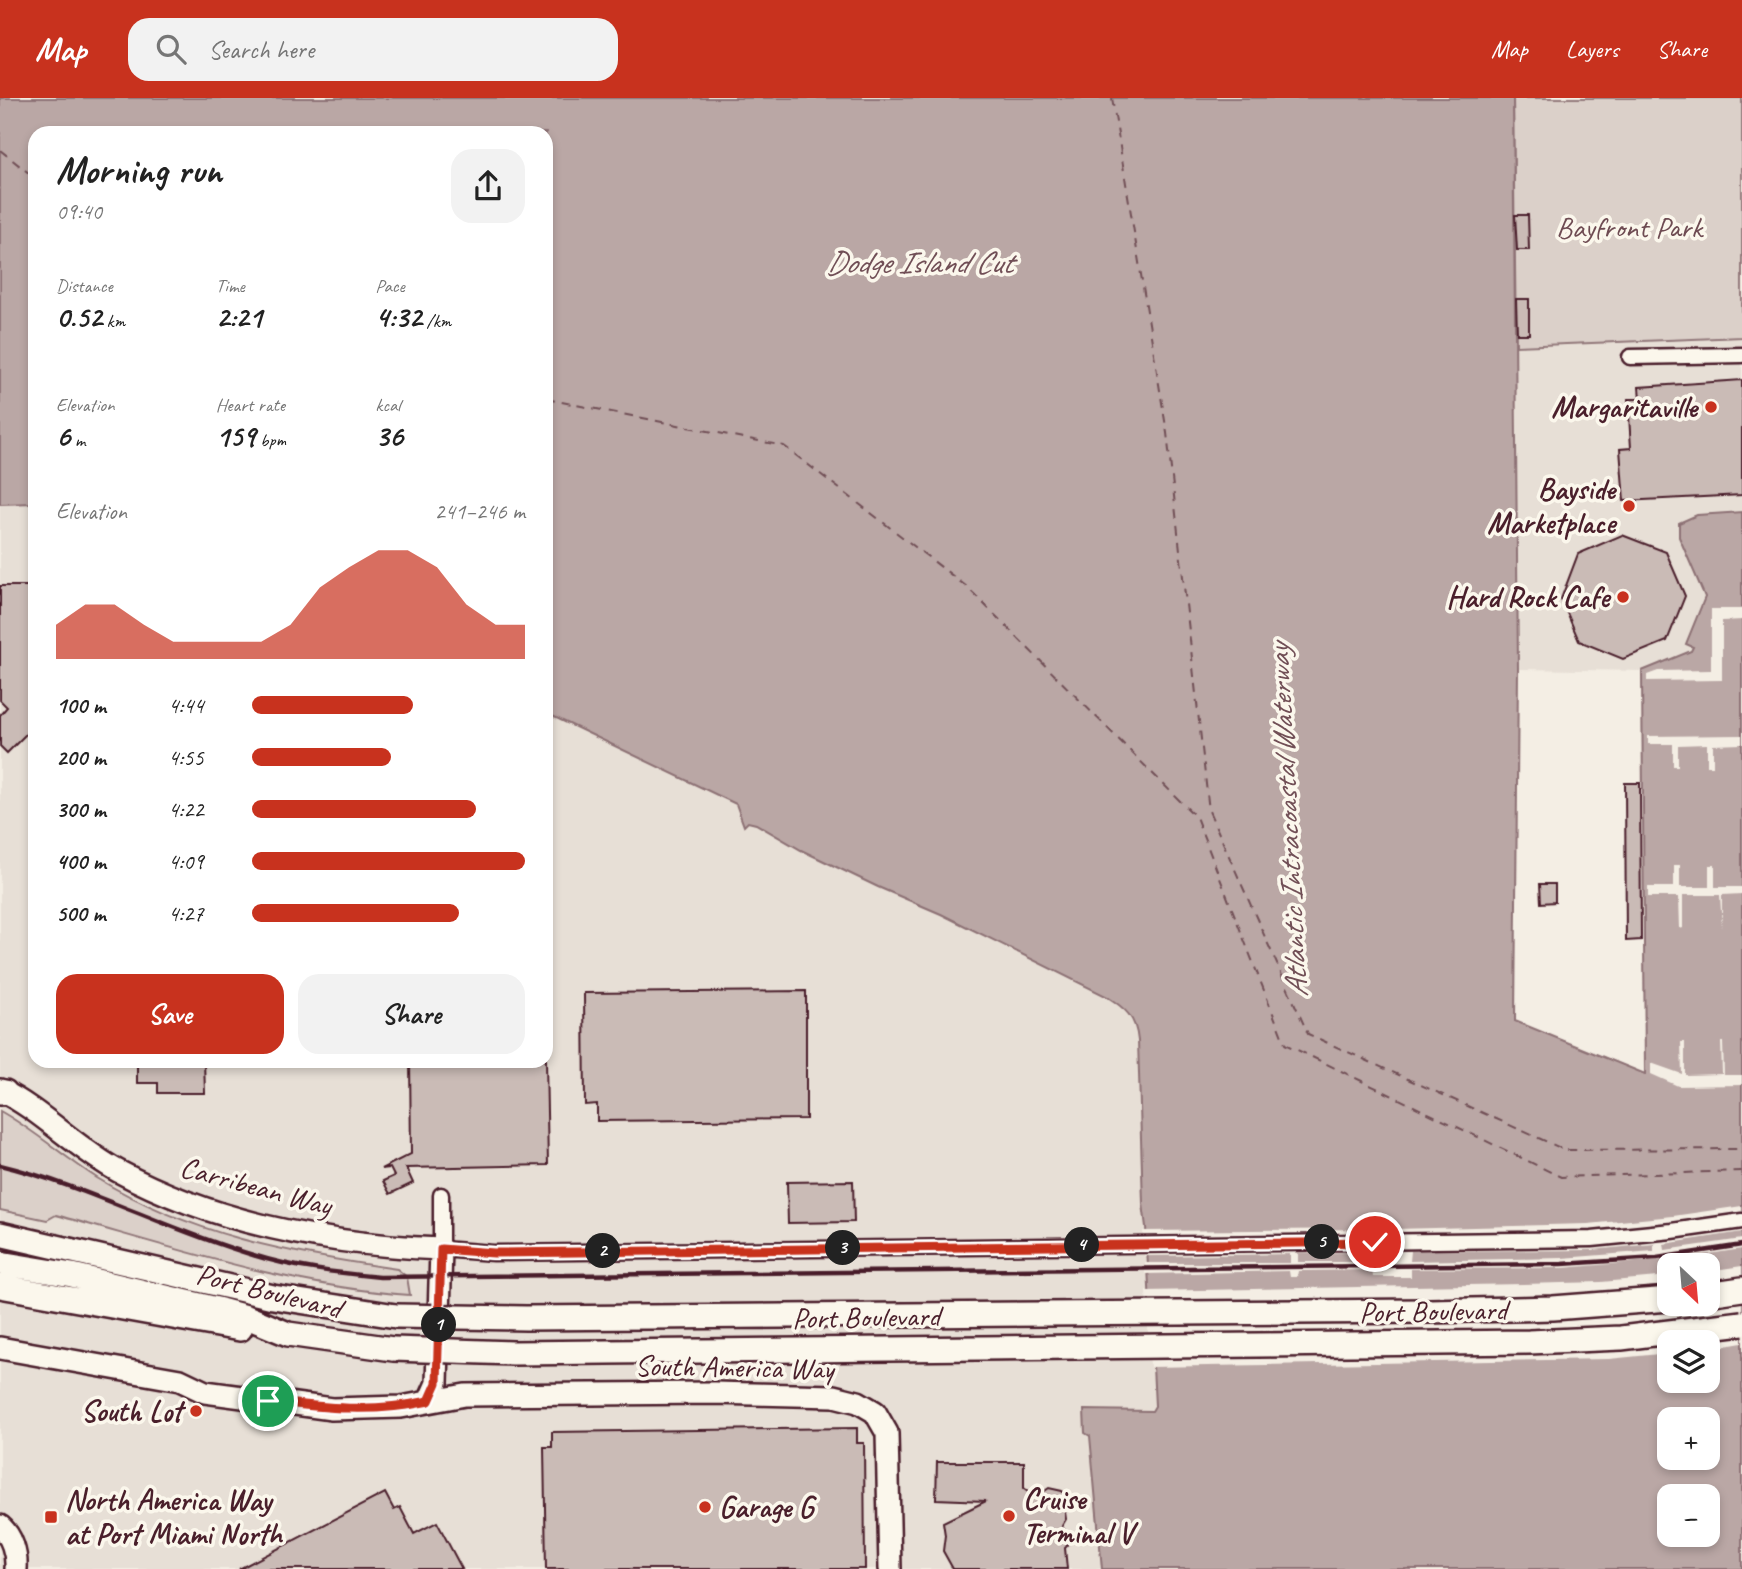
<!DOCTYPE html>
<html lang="en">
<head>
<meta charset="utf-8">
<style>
	body { margin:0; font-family:Caveat,sans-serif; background:#f2f2f2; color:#222; height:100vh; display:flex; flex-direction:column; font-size:26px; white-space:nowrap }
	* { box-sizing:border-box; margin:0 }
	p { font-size:23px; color:#767676 }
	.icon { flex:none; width:38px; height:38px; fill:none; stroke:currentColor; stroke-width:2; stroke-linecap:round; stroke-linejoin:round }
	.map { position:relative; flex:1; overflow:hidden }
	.side { position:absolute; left:28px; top:28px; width:525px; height:942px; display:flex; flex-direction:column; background:#fff; border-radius:21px; box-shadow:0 4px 10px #0003 }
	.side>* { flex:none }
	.needle { width:46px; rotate:154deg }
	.controls { position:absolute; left:1657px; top:1155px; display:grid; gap:14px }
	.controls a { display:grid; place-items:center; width:63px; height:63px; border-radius:14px; background:#fff; box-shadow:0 4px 10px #0003; font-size:35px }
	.pin { position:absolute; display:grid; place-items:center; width:60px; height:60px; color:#fff; margin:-30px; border:4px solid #fff; border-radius:50%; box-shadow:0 2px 7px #0007 }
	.km { position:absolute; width:35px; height:35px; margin:-18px; border-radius:50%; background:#222; color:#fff; font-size:19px; line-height:35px; text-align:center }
	.round { display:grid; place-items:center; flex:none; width:74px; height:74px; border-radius:21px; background:#f2f2f2 }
	.overview { display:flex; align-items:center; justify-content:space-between; height:119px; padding:0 28px }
	h1 { font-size:38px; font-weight:700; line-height:52px }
	.stats { display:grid; grid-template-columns:repeat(3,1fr); gap:10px; height:119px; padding:7px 28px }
	.stats div { display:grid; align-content:center }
	.stats b { font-size:30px; font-weight:700 }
	.stats small { font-size:19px; font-weight:400 }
	.stats p { font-size:19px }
	.chart { height:196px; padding:14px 28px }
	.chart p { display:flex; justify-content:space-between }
	.chart svg { width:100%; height:126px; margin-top:7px; fill:#c8321e; opacity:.7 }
	.primary-button { display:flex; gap:14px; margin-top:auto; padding:14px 28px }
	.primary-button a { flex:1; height:80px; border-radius:21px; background:#c8321e; color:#fff; font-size:28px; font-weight:700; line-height:80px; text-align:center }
	.primary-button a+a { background:#f2f2f2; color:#222 }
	ul { padding:0 28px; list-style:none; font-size:23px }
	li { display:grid; grid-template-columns:112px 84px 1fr; align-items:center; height:52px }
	li i { height:18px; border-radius:9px; background:#c8321e }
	header { display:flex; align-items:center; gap:42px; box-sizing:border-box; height:98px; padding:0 35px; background:#c8321e; color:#fff }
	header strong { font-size:33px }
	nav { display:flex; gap:38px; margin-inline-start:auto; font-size:24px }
	.search { width:490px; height:63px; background:#f2f2f2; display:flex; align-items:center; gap:18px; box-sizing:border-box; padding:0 24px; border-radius:21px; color:#767676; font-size:26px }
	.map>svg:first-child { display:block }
	.built { fill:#e7dfd6 }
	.green { fill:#dbd0c9; stroke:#92787a; stroke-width:2 }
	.water { fill:#baa7a5; stroke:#8d7174; stroke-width:2; fill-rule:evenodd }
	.pier { fill:#f4eee4; fill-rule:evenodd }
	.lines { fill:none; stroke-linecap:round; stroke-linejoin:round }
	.ferry { stroke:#714f56; stroke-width:2; stroke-dasharray:9 7; stroke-linecap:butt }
	.building { fill:#cabbb6; stroke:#4a1f2b; stroke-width:2 }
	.street-casing { stroke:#4a1f2b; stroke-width:19 }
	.secondary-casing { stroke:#4a1f2b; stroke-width:26 }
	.primary-casing { stroke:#4a1f2b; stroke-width:28 }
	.street { stroke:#fbf7ec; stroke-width:14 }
	.secondary { stroke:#fbf7ec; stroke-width:21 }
	.primary { stroke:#fbf7ec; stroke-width:23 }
	.rail { stroke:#4a1f2b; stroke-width:4.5 }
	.primary-bridge-casing { stroke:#4a1f2b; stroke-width:28; stroke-linecap:butt }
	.primary-bridge { stroke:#fbf7ec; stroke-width:23 }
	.route-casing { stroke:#fff; stroke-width:14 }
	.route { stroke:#c8321e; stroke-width:9 }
	.poi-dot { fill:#c8321e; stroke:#fbf7ec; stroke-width:2.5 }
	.labels { text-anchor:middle; stroke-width:7; stroke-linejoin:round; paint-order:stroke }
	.park-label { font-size:30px; fill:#6e4b52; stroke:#fbf7ec }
	.poi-label { font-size:30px; font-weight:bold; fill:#4a1f2b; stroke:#fbf7ec; text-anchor:end }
	.street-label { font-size:30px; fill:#4a1f2b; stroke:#fbf7ec }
	.water-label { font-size:32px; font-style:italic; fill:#714f56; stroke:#fbf7ec }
</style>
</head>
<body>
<header>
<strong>Map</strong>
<div class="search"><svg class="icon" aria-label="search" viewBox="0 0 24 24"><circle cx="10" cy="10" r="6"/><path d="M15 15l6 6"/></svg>Search here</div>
<nav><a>Map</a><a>Layers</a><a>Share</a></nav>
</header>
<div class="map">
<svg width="1742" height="1471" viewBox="0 0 1742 1471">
	<rect width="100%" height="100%" fill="#f4eee4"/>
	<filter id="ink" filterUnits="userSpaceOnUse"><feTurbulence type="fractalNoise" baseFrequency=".0143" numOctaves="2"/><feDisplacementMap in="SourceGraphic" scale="14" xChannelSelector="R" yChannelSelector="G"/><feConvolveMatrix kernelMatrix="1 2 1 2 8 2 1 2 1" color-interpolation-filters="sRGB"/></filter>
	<g filter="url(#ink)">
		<path class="built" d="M1742,239V414L1697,417L1679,440L1705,499L1686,546L1693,548L1691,553L1642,573L1518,571L1516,248Z
			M35,405V962H546V615L736,706L748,724L756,726L801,752L878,789L941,816L1106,898L1130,916L1137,934L1143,1106L1146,1129L1156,1309L1152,1313L1085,1312V1334L1090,1338L1102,1471H0V406Z"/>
		<path class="green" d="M1513,0H1742V239L1516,248Z
			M0,1013C34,1032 64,1059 97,1080C190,1137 291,1156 397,1171L407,1179L410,1197C290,1189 172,1149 56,1117L47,1122L0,1112Z"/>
		<path class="water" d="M0,0H1513L1518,571L1515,923L1645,976L1642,573L1691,553L1693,549L1686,546L1705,499L1679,439V425L1697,417L1742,414V1471H1102L1090,1338L1085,1335L1084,1312L1152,1313L1155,1308L1146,1129L1143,1106L1138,943C1136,919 1125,910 1106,898L941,816L878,789L801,752L756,726L748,724L744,728L736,706L546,615V35H35V405L0,406ZM1670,1167H1708V1206H1670ZM1670,1244H1708V1283H1670ZM1670,1321H1708V1360H1670ZM1670,1398H1708V1437H1670Z"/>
		<path class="pier" d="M1711,511H1742V522L1722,523V582L1647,583V577L1658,573L1711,572Z
			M1742,637V646L1713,647V668H1707V646L1678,647V668H1673V646H1648V638Z
			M1674,767H1680V789H1709V767H1715V789H1742V796L1722,797V830L1720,797H1683V830L1680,831L1679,799H1648V789H1674Z
			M1681,944H1685V977L1722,976L1721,944H1723L1724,977H1742V987L1678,988L1651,976V965L1682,976Z
			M1742,1108V1134L1664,1146L1665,1152L1742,1141V1151L1674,1161L1562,1170L1411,1171V1179H1373L1372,1172L1298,1173L1297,1179H1290L1289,1173L1145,1176V1165H1290V1156L1144,1158L1143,1133L1377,1131V1120H1393L1394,1131L1588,1126L1673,1118ZM1654,1146V1153L1562,1160L1410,1163L1411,1153L1592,1152ZM1372,1154V1164H1298V1155Z
			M1742,1168V1245L1708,1251V1244H1670L1669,1255L1609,1261L1150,1269L1146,1193L1523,1186L1601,1184L1669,1178L1670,1206H1708V1173Z"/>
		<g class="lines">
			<path class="ferry" d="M1112,0L1167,335L1209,713L1308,936L1565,1052L1742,1051
				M0,52L35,80
				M546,301L784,348L967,489L1196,719L1285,946L1561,1079L1742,1073"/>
		</g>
		<path class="building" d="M1515,117H1528L1529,152H1517Z
			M1516,201H1529V236H1517Z
			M1742,282V397L1624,403L1620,351L1631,350L1628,301H1640L1639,289Z
			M1622,437L1666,454L1685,498L1667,543L1623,561L1579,543L1561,501L1578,456Z
			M0,488H35V627L7,655L0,648V617L7,609L0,602Z
			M1625,685H1640L1641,842L1626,843Z
			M1540,786H1555V804L1541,805Z
			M806,893V1021L597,1023V1006L585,1007L584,895Z
			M137,962H204L205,995H158V985H137Z
			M410,962H546L548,1067L406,1070L413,1085L390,1096L383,1083L394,1078L390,1070L381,1071L411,1056Z
			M853,1083L854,1124L788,1125L787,1084Z
			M857,1330V1345H864L865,1471H546L544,1349H552V1334Z
			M937,1364H1024V1390L1036,1399L1049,1390L1062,1393L1066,1397V1404L1064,1407L1066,1421L1062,1428L1065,1433L1064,1442L1068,1447L1065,1450L1067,1471H953L943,1453L945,1437L943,1424L986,1403L936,1401Z
			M385,1395L394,1412L400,1409L414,1436L437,1424L462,1471H239Z"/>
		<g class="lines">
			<defs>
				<path id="street" d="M1630,259L1742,257
					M441,1097V1151L493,1155L1592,1141L1672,1133L1742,1123"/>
				<path id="secondary" d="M0,992C41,1012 77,1051 118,1073C217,1126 330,1147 441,1151L437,1285L429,1303
					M0,1250L180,1282L205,1294L332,1311L401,1309L465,1297L714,1295L834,1298L858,1304L875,1314L887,1335L890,1471
					M0,1428C12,1438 17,1456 16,1471"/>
				<path id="primary" d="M0,995L5,994
					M0,1136L273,1199L396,1218
					M0,1165L72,1177L221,1212L247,1219L288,1236L393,1251
					M0,1188L240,1231
					M1708,1196L1742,1191"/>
			</defs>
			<use href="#street" class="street-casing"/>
			<use href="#secondary" class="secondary-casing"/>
			<use href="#primary" class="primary-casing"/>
			<use href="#street" class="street"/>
			<use href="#secondary" class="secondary"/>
			<use href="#primary" class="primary"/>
			<path class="rail" d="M0,1067C87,1088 167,1132 253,1157C294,1170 338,1175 380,1179L1562,1166L1657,1160L1742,1147"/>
			<defs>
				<path id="primary-bridge" d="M396,1218L526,1220L1429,1213L1553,1210L1670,1201
					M393,1251L513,1255L1529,1244L1621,1240L1742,1225"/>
			</defs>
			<use href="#primary-bridge" class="primary-bridge-casing"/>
			<use href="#primary-bridge" class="primary-bridge"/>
		</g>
	</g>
	<g class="lines" filter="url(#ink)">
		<defs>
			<path id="route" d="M268,1303C325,1310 373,1315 429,1303L437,1285L441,1151L494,1155L1375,1144"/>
		</defs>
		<use href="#route" class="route-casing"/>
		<use href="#route" class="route"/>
	</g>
	<g class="poi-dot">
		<circle cx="1711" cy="309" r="7"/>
		<circle cx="1629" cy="408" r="7"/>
		<circle cx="1623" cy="499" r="7"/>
		<circle cx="196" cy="1313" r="7"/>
		<circle cx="705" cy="1409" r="7"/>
		<circle cx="1009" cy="1418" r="7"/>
		<rect x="44" y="1412" width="14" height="14" rx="3.5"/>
	</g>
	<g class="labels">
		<g class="park-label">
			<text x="1629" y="139">Bayfront Park</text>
		</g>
		<g class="poi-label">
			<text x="1697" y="319">Margaritaville</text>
			<text x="1615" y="401">Bayside<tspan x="1615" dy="34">Marketplace</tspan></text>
			<text x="1609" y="509">Hard Rock Cafe</text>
			<text x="182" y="1323">South Lot</text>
			<text x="1023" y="1411" text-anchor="start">Cruise<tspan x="1023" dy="34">Terminal V</tspan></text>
			<text x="65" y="1412" text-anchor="start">North America Way<tspan x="65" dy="34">at Port Miami North</tspan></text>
			<text x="719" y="1419" text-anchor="start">Garage G</text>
		</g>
		<g class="street-label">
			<text transform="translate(256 1088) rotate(15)" y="10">Carribean Way</text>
			<text transform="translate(269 1193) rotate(14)" y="10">Port Boulevard</text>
			<text transform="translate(1433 1213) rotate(-1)" y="10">Port Boulevard</text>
			<text transform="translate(866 1219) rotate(-1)" y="10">Port Boulevard</text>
			<text transform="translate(734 1269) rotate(1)" y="10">South America Way</text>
		</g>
		<g class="water-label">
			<text x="919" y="175">Dodge Island Cut</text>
			<text transform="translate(1287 723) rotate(-93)" y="11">Atlantic Intracoastal Waterway</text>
		</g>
	</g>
</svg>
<div class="controls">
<a><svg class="needle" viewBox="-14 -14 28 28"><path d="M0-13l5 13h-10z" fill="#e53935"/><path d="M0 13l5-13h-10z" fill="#767676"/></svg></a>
<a><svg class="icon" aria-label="layers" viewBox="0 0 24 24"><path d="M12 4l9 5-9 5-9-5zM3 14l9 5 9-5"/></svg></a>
<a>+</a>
<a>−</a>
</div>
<div class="pin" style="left:268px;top:1303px;background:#1e9e55"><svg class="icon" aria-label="arrive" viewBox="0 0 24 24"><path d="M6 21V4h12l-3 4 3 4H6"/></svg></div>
<div class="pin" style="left:1375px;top:1144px;background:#d93025"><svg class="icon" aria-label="check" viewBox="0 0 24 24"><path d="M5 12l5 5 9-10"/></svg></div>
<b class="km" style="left:439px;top:1227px">1</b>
<b class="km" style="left:603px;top:1153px">2</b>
<b class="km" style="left:843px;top:1150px">3</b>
<b class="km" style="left:1082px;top:1147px">4</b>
<b class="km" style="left:1322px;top:1144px">5</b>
<section class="side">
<div class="overview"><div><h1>Morning run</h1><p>09:40</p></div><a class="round"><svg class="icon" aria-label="share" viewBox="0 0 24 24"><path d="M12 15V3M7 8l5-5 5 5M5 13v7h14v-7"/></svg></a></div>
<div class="stats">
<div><p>Distance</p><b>0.52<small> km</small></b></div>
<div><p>Time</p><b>2:21</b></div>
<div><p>Pace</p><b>4:32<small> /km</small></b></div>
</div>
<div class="stats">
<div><p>Elevation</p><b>6<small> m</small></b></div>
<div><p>Heart rate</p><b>159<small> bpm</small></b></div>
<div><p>kcal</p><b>36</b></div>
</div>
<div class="chart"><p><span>Elevation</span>241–246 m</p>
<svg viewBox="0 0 160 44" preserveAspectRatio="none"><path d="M0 44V32L10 25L20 25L30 32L40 38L50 38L60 38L70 38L80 32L90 19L100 12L110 6L120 6L130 12L140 25L150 32L160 32V44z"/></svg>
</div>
<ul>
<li><b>100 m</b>4:44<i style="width:59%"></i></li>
<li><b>200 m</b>4:55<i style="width:51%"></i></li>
<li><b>300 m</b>4:22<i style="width:82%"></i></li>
<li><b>400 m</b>4:09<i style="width:100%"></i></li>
<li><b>500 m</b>4:27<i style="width:76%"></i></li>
</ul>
<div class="primary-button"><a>Save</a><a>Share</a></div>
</section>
</div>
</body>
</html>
